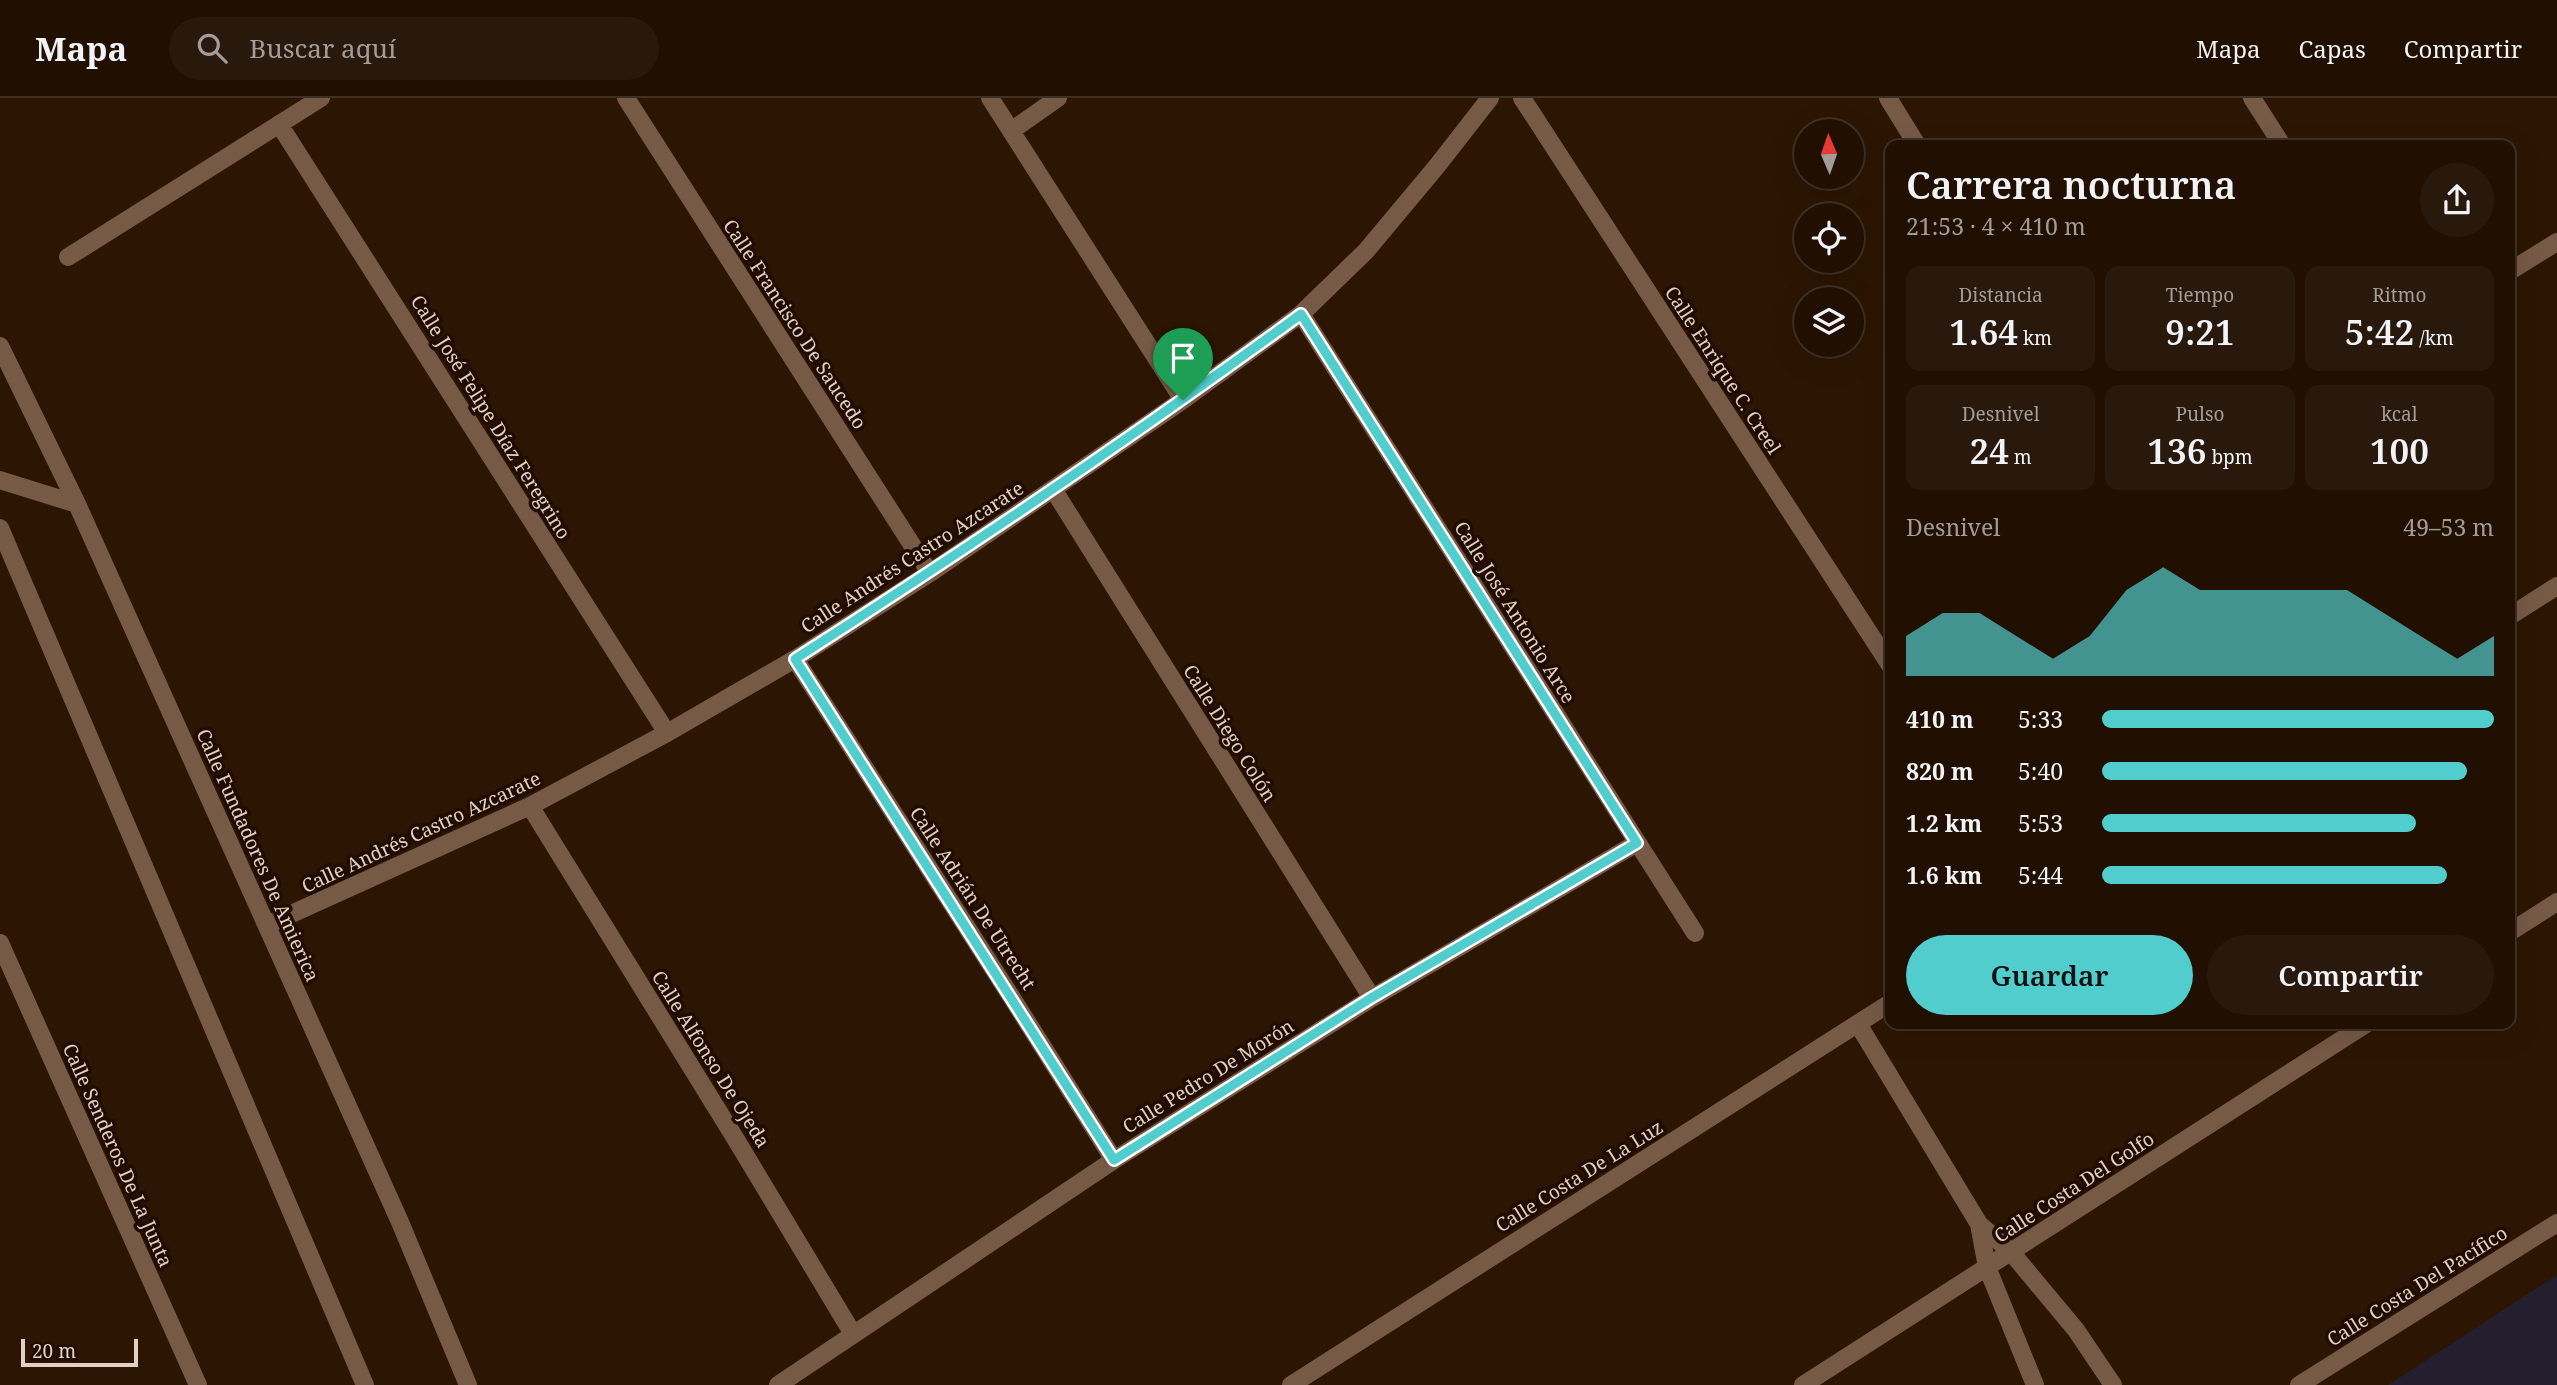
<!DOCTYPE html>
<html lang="es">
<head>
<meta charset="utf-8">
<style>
	body { margin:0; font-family:"Noto Serif",serif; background:#29190c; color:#f1f3f6; height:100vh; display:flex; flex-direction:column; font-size:26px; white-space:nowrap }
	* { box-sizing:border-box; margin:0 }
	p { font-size:23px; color:#a29d99 }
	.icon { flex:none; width:38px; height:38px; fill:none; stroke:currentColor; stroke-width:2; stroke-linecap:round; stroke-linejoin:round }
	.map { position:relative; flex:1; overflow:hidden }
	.drawer { position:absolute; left:1885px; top:42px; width:630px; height:889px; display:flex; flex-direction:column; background:#211002; border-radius:14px; box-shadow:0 7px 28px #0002,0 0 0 2px #3e3024 }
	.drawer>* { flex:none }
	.needle { width:46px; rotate:358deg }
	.buttons { position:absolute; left:1794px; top:21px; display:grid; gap:14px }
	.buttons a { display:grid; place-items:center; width:70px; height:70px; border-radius:50%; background:#211002; box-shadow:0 7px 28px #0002,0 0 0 2px #3e3024; font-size:35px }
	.scale { position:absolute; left:21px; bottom:18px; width:117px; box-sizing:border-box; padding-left:7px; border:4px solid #e1d1c5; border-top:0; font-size:19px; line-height:24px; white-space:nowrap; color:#e1d1c5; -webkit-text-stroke:5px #220b00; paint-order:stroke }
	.pin { position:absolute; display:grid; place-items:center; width:60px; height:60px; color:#fff; margin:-72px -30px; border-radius:50% 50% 50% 0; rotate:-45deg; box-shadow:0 0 7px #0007 }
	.pin .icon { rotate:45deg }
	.round { display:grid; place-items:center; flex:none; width:74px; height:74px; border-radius:37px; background:#29190c }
	.head { display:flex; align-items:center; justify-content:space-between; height:119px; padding:0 21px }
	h1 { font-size:38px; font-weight:600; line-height:52px }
	.stats { display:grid; grid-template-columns:repeat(3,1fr); gap:10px; height:119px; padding:7px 21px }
	.stats div { display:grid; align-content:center; border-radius:14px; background:#29190c; text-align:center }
	.stats b { font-size:35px; font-weight:600 }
	.stats small { font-size:19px; font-weight:400 }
	.stats p { font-size:19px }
	.chart { height:196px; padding:14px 21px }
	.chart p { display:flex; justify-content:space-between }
	.chart svg { width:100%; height:126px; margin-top:7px; fill:#52cdce; opacity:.7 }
	.cta { display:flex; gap:14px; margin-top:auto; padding:14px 21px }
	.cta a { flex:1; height:80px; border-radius:42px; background:#52cdce; color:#111; font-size:28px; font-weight:600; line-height:80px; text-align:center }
	.cta a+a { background:#29190c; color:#f1f3f6 }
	ul { padding:0 21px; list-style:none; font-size:23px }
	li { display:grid; grid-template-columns:112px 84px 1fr; align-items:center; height:52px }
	li i { height:18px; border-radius:9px; background:#52cdce }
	header { display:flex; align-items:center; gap:42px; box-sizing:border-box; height:98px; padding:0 35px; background:#211002; border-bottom:2px solid #3e3024 }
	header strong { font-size:33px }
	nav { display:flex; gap:38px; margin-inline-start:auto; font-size:24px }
	.search { width:490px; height:63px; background:#29190c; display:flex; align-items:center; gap:18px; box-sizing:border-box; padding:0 24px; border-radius:38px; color:#a29d99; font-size:26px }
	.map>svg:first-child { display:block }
	.education { fill:#241f2f }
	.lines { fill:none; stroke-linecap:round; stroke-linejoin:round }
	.minor { stroke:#765a46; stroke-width:18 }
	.route-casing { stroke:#fff; stroke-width:14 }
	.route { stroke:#52cdce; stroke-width:9 }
	.labels { text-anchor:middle; stroke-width:7; stroke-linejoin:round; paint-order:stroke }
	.street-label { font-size:19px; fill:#e1d1c5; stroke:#220b00 }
</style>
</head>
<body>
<header>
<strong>Mapa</strong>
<div class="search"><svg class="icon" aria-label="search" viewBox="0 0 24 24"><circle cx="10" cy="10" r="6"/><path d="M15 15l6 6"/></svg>Buscar aquí</div>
<nav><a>Mapa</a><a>Capas</a><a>Compartir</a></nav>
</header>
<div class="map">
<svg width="2557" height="1287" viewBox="0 0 2557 1287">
	<rect width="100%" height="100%" fill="#2c1503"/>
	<path class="education" d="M2557,1177V1287H2388Z"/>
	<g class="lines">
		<path class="minor" d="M626,0L930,475
			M990,0L1183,302
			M1522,0L1890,567
			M1888,0L1917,47
			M2252,0L2282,47
			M279,26L667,635
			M1011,33L1058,0
			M68,159L321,0
			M2510,173L2557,144
			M1301,216L1695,835
			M0,248L77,406L400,1124L468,1287
			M0,382L77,406
			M1053,391L1372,900
			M0,430L365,1287
			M2510,518L2557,488
			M795,561L1019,911L1114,1062
			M530,708L735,1040L853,1236
			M267,827L530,708L667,635L795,561L930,475L1183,302L1301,216L1366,153L1437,68L1490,0
			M2510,834L2557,804
			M0,845L198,1287
			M1858,926L1979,1126L2011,1154L2076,1232L2113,1287
			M1979,1126L1987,1169L2035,1287
			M778,1287L1114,1062L1372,900L1637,745
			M1291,1287L1890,905
			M1803,1287L2366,926
			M2299,1287L2557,1125"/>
	</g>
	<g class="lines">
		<defs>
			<path id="route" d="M1301,216L1637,745L1371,900L1114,1062L795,561C967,451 1136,337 1301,216Z"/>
		</defs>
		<use href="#route" class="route-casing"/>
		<use href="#route" class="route"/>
	</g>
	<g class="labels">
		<g class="street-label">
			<text transform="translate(795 226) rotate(57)" y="7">Calle Francisco De Saucedo</text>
			<text transform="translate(1723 272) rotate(57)" y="7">Calle Enrique C. Creel</text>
			<text transform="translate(491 319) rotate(58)" y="7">Calle José Felipe Díaz Feregrino</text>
			<text transform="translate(912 459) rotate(-33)" y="7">Calle Andrés Castro Azcarate</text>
			<text transform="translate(1515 514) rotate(58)" y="7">Calle José Antonio Arce</text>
			<text transform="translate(1230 635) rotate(58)" y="7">Calle Diego Colón</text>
			<text transform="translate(421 734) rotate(-25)" y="7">Calle Andrés Castro Azcarate</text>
			<text transform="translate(258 757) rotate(66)" y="7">Calle Fundadores De Amierica</text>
			<text transform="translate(973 800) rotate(57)" y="7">Calle Adrián De Utrecht</text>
			<text transform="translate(711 961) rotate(58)" y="7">Calle Alfonso De Ojeda</text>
			<text transform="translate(1208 978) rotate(-32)" y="7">Calle Pedro De Morón</text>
			<text transform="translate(118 1057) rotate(66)" y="7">Calle Senderos De La Junta</text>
			<text transform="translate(1579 1078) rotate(-32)" y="7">Calle Costa De La Luz</text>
			<text transform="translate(2074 1089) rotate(-33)" y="7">Calle Costa Del Golfo</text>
			<text transform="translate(2417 1188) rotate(-32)" y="7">Calle Costa Del Pacífico</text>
		</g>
	</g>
</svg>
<div class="buttons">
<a><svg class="needle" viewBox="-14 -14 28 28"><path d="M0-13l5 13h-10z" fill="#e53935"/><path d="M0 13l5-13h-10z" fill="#a29d99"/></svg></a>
<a><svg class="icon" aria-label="locate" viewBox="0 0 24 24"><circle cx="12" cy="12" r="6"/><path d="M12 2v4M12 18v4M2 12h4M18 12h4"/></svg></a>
<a><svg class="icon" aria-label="layers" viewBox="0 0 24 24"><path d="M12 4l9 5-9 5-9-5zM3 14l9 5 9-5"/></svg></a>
</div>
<div class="scale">20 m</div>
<div class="pin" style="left:1183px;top:302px;background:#1e9e55"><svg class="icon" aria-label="arrive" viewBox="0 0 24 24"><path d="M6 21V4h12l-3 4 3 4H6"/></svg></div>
<section class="drawer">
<div class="head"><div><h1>Carrera nocturna</h1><p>21:53 · 4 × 410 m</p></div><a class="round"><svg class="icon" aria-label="share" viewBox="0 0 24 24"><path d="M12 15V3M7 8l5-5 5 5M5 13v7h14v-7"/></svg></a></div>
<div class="stats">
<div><p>Distancia</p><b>1.64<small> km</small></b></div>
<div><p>Tiempo</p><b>9:21</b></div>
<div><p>Ritmo</p><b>5:42<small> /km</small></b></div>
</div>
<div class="stats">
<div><p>Desnivel</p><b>24<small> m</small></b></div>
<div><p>Pulso</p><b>136<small> bpm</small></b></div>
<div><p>kcal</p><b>100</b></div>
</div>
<div class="chart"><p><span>Desnivel</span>49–53 m</p>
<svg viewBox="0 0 160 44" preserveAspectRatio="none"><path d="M0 44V30L10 22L20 22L30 30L40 38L50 30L60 14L70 6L80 14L90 14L100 14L110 14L120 14L130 22L140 30L150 38L160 30V44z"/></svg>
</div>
<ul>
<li><b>410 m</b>5:33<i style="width:100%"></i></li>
<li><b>820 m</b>5:40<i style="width:93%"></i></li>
<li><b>1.2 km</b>5:53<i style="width:80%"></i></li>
<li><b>1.6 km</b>5:44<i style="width:88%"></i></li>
</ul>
<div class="cta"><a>Guardar</a><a>Compartir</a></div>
</section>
</div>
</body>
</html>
